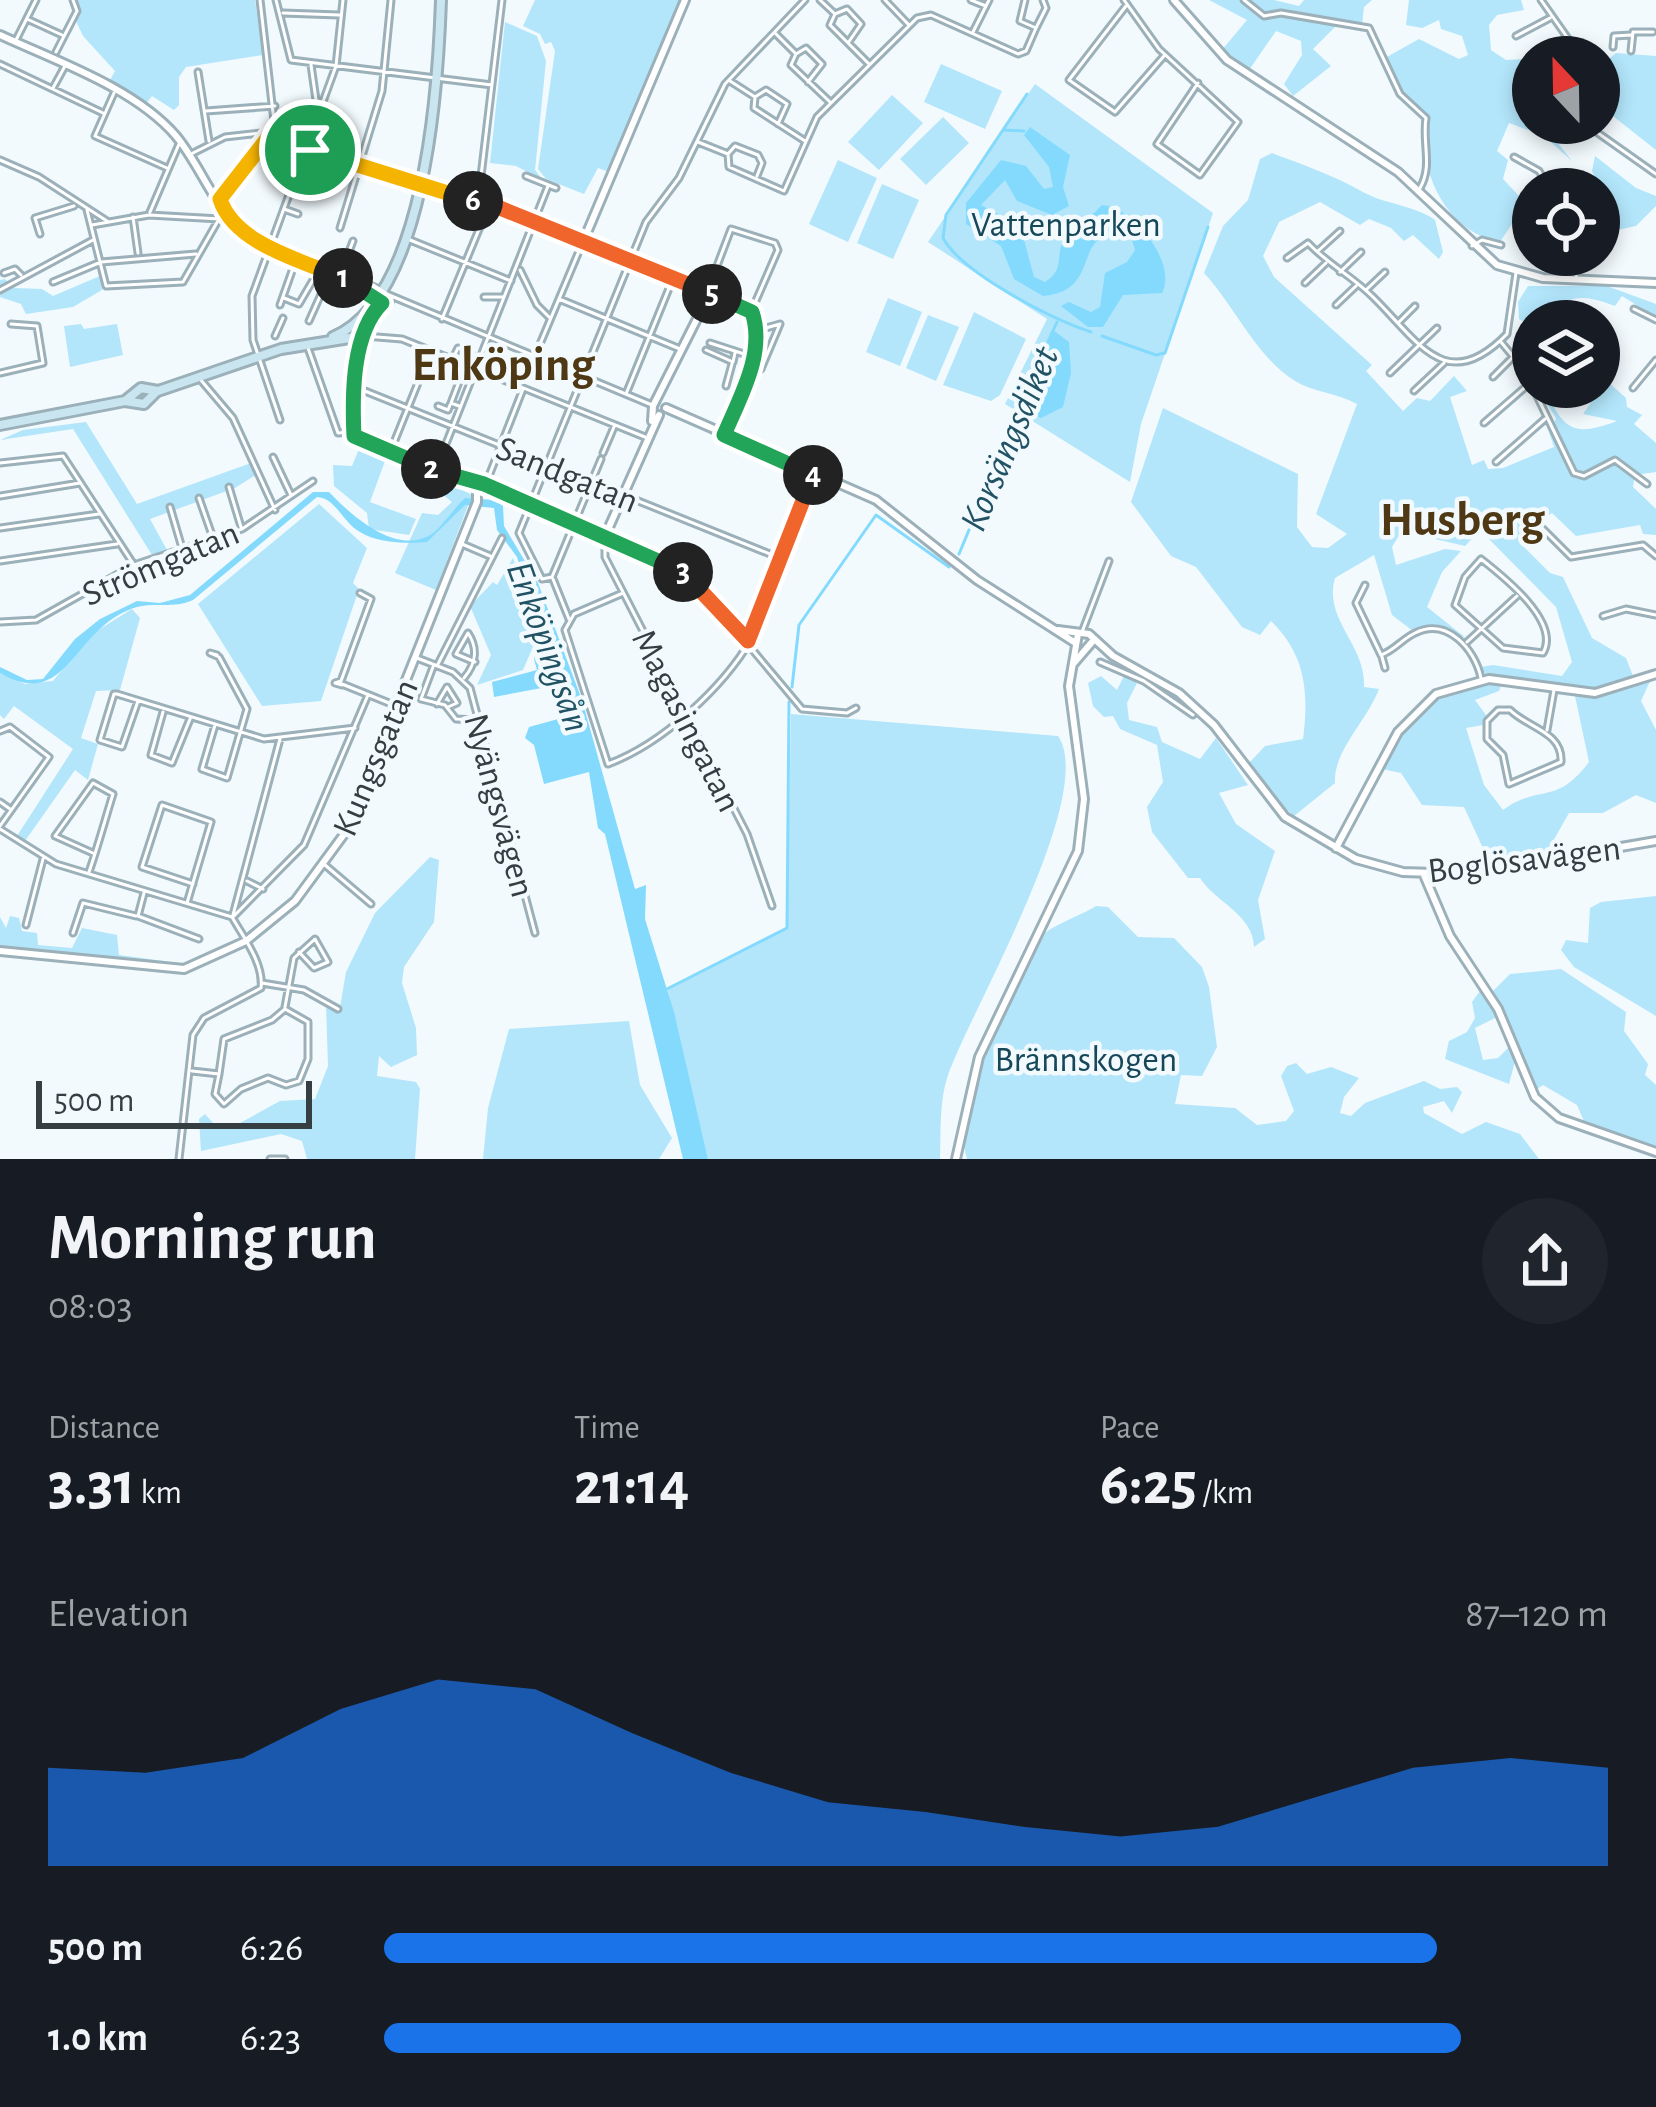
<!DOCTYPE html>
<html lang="en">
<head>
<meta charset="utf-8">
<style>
	body { margin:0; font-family:"Alegreya Sans",sans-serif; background:#20242c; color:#f1f3f6; height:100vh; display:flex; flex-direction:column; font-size:45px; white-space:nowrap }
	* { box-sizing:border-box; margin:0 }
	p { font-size:39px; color:#9ea1a6 }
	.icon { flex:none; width:66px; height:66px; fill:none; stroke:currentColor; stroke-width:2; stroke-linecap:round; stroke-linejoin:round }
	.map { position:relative; height:1159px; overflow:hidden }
	.details { display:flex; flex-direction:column; background:#171b24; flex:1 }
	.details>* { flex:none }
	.needle { width:78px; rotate:338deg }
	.buttons { position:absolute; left:1512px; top:36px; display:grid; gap:24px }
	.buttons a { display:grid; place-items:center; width:108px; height:108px; border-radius:50%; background:#171b24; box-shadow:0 6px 18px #0003; font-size:60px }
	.scale { position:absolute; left:36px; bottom:30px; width:276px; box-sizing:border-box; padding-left:12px; border:6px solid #353e41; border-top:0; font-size:33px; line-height:42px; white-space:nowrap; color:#353e41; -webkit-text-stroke:9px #f2fafe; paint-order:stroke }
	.pin { position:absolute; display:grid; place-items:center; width:102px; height:102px; color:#fff; margin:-51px; border:6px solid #fff; border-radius:50%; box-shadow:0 3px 12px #0007 }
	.km { position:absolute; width:60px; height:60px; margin:-30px; border-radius:50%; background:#222; color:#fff; font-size:33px; line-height:60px; text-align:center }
	.round { display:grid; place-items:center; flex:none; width:126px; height:126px; border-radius:63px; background:#20242c }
	.summary { display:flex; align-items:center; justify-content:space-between; height:204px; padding:0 48px }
	h1 { font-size:66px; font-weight:700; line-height:90px }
	.figures { display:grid; grid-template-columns:repeat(3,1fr); gap:18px; height:204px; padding:12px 48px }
	.figures div { display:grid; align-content:center }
	.figures b { font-size:60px; font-weight:700 }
	.figures small { font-size:33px; font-weight:400 }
	.figures p { font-size:33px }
	.chart { height:336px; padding:24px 48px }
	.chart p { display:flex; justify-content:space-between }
	.chart svg { width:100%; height:216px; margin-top:12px; fill:#1a73e8; opacity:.7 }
	ul { padding:0 48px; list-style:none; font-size:39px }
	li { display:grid; grid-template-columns:192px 144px 1fr; align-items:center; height:90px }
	li i { height:30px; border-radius:15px; background:#1a73e8 }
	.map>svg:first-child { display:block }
	.green { fill:#b3e6fb }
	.water { fill:#84dafd }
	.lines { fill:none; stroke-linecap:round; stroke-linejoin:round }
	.stream { stroke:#84dafd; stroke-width:3 }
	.minor-casing { stroke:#9bb0b9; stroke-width:9 }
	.tertiary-casing { stroke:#9bb0b9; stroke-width:12 }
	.secondary-casing { stroke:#9bb0b9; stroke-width:14 }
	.minor { stroke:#fff; stroke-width:3 }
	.tertiary { stroke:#fff; stroke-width:6 }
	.secondary { stroke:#c9e6f0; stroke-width:8 }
	.split-1-casing { stroke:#fff; stroke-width:24 }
	.split-2-casing { stroke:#fff; stroke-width:24 }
	.split-3-casing { stroke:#fff; stroke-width:24 }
	.split-4-casing { stroke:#fff; stroke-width:24 }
	.split-5-casing { stroke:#fff; stroke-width:24 }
	.split-6-casing { stroke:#fff; stroke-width:24 }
	.split-7-casing { stroke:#fff; stroke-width:24 }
	.split-1 { stroke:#f5b400; stroke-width:15 }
	.split-2 { stroke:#22a559; stroke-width:15 }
	.split-3 { stroke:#22a559; stroke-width:15 }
	.split-4 { stroke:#f0652b; stroke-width:15 }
	.split-5 { stroke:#22a559; stroke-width:15 }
	.split-6 { stroke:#f0652b; stroke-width:15 }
	.split-7 { stroke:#f5b400; stroke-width:15 }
	.labels { text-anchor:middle; stroke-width:9; stroke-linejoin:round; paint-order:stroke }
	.park-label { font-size:36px; fill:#16485a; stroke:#f2fafe }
	.street-label { font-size:36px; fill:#353e41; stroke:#f2fafe }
	.water-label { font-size:39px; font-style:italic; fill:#225365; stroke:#f2fafe }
	.district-label { font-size:48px; font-weight:bold; fill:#4f3814; stroke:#f2fafe }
</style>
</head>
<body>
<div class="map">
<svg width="1656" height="1159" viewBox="0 0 1656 1159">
	<rect width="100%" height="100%" fill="#f2fafe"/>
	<path class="green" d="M76,0H255L263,55L186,67L179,77V105L174,110L152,96L145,105L109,82L115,71L83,36L76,21Z
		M535,0H680L609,172L598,168L584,194L546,179L538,169L555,51L551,42L545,44L540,34L523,26Z
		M1209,0H1274L1299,6L1304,0H1372L1364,7L1362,25L1341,21L1313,49L1331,66L1293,96L1284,84L1302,55L1301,41L1276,31L1249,70L1221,51L1247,20Z
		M1409,0H1521L1524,10L1497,15L1489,25L1491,50L1506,60L1525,59L1546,47L1553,57H1533V123H1549L1550,133L1572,161L1544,136L1509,123L1497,151L1508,160L1503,179L1520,197L1533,231L1512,224L1500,242C1453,233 1428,189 1423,143C1422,134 1427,124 1427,115L1401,93L1385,58L1419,39L1459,59L1468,55L1462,36L1441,29L1439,20L1422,28L1406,25Z
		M505,22L537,36L546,61L535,170L543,180L516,166L490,163Z
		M1616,53L1656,56V150L1599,105V67Z
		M941,64L1002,91L985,129L924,102Z
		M1035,84L1213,213L1141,424L1130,482L1005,404L1047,319L928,242Z
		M892,95L923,123L879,170L848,142Z
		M943,117L969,143L926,185L900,159Z
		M1272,153C1303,165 1331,174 1361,191C1383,204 1414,205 1435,220L1443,252L1439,259L1413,235L1404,241L1391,228L1369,219L1360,225L1320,202L1279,222L1263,256L1274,277L1372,365L1366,371L1403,411L1417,398L1430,401L1454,376L1467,391L1450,397L1472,465L1484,460L1488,469L1503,468L1554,447L1547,427H1553L1556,418L1536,387H1544C1563,427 1570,439 1617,421L1583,414L1592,401L1584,387H1599V374L1626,398L1627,407L1642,415L1634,424L1656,443V472L1635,475L1633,487L1656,509V535L1643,534L1640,525L1576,536L1552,513L1542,521L1532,520L1534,529L1522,545L1550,573L1563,577L1592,638L1626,658L1635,681L1595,691L1486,675L1481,667L1493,665L1562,676L1572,662L1556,607L1480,530L1465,546L1435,539L1424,523L1404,527L1392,547L1396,565L1445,549L1461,551L1442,572L1427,607L1466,638L1439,627L1413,631L1392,615L1374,555L1335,578C1323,620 1366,644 1364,687L1379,689C1367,721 1333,751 1335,783L1294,816L1267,793L1249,763L1265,746L1303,739C1309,693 1306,655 1271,621L1260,635L1242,627L1196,567L1171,556L1131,502L1163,408L1298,474L1297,527L1312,547L1328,548L1347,534L1316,514L1357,404C1337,393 1313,392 1295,381C1257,358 1234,305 1204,273L1223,226L1248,200L1260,159Z
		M1595,156L1636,188L1656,196V206L1636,226L1613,231L1599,214L1605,198L1592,171Z
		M838,160L877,178L848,242L809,224Z
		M882,184L919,200L893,259L857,243Z
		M100,276L102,290L73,307L26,314L21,304L0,297V280L5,279L14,288L42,289L53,296Z
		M1528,286H1607L1656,304V317L1622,296L1615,306C1583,294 1569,294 1544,317L1547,321H1533V327L1519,319L1518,302Z
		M888,298L922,312L900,366L866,352Z
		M974,312L1026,339L1000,395L991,401L943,385Z
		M928,315L959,327L936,381L906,368Z
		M81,324L84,329L117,324L123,355L70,367L64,326Z
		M86,422L137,504L251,463L257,474L235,488L150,519L167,550L152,555L73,429L0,440L23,430Z
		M361,444L388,453L370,502L416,519L409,535L369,529L367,513L334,486L333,465L352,466Z
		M446,481L472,495L436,590L395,573L422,513L438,515L452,502L442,494Z
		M319,504L367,548L353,583L359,589L321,701L262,706L198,604Z
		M513,558L539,633L523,670L477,685L491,655L470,606L493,582L497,585Z
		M132,609L140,618L120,690L96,691L81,738L98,744L88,780L75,770L25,841L17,836L73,749L14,706L4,719L0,715V673L25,684L53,681L90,635Z
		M1125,674L1138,681L1127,703L1129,720L1157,727L1162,742L1200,759L1216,738L1248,785L1219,793L1236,824L1275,851L1258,900L1265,939L1254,947C1253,914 1215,902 1200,878H1188L1152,832L1147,807L1163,782L1157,745L1120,729L1113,716L1104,717L1093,706L1088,683L1101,676L1117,690Z
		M1651,679L1641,701L1656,730V803L1636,795L1603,813H1569L1544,857L1504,865L1482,846L1464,807L1422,805L1401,773L1382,769C1406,720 1441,677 1502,683L1499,691L1475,700L1486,715L1483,725L1466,728L1484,785L1503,810C1540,783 1555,807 1589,762L1575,696L1604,695Z
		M791,714L1058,736C1098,794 971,1010 948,1075C939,1101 941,1132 940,1159H708L667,988L787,928Z
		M430,857L439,860L434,922L404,967L402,983L416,1028L417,1055L391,1067L379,1056L377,1076L416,1082L420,1089L415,1159H307L302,1141L281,1134L201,1151L199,1119L205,1114L213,1123H240L280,1101L315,1099L328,1066L326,1005L339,1013L346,972L375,913Z
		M1656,896V1016L1574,967L1561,950L1566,940L1588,943L1590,908L1601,902Z
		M1096,906L1108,907L1138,937L1174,938L1202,967L1209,987L1217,1047L1202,1076L1181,1075L1175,1104L1235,1108L1257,1125L1286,1121L1294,1111L1281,1076L1287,1066L1296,1063L1307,1074L1331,1067L1359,1078L1344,1097L1340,1113L1351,1116L1365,1103L1424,1081L1440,1089L1457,1087L1462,1092L1452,1113L1444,1101L1423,1107L1424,1113L1462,1134L1486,1122L1520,1134L1539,1159H967C951,1111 1005,976 1039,938C1050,926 1080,916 1096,906Z
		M10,916L19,918L22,931L37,933L38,945L72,948L82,928L117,935L119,955L186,964L163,967L0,948V917L6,928Z
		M1561,969L1626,1012L1624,1031L1648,1064L1645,1075L1656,1085V1147L1586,1126L1577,1105L1543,1085L1534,1091L1492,992L1510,974Z
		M1480,991L1499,1016L1475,1028L1483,1060L1498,1058L1510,1046L1515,1061L1509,1084L1445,1059L1449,1041L1467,1032L1475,1018L1472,1002Z
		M629,1021L640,1085L672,1138L659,1159H483L488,1108L509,1029Z"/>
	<path class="water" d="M1030,127L1070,155L1063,187L1069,206L1052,215L1017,201L1005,180L981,205L1020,225L1034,277L1045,282C1062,271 1057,263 1061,246L1102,205C1133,207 1178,263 1162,293L1123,295L1103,327H1088L1061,306L1069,302L1091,312L1100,307L1105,273L1127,262L1135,250L1130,234C1067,226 1106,291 1043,296L1014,279L1001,246L966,224V203L1001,160L1026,166L1044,189L1053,187L1049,167L1024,135Z
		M1053,330L1069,342L1071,373L1063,407L1041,418L1019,410Z
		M313,492H329C350,514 396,557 432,534C443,526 454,508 465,498L496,500L503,506L504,526L538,583L582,700L635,889L646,885L645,919L674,1012L708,1159H683L605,834L598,828L589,772L544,784L534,745L525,738L529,727L569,716L575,728L568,696L547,687L494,697L492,682L537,670L534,659L543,635L517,557L497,530L494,508L465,505L427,542C407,544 377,543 360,532C343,523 336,498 317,497L193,600C173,609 156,602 137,607C72,626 69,713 0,673V667L27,680L43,679L75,639L100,619L137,601L160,603L190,595Z"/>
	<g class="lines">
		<path class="stream" d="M1027,94L946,215L943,238C963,274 1052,319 1091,332
			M1004,130L1024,131
			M1102,336L1156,355L1165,353L1208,227
			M1046,346L1057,322
			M959,554L1021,405
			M792,687L799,625L876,515L949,567
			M665,990L787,928L789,702"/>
		<defs>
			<path id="minor" d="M276,0L291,60L492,85
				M820,0L835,14L847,9L861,24L848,43
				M885,0L908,24
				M971,0L986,6
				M1025,0L1020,21L1036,28L1046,8L1043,0
				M1124,0L1159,49L1238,122L1200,175L1157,144L1198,83
				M1244,0L1264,16L1281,13L1369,28L1400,94L1426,118C1422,144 1433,165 1420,188
				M1541,0L1581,57
				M1126,6L1069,80L1115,112L1164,56
				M283,13L339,15
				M835,14L830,25L869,64
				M27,19L62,35
				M973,32L989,0
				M775,33L796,54L806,48L822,64L808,82
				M1516,36L1550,18
				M16,40L36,0
				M1613,47L1614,36L1631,35
				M1631,51L1633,32H1653
				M56,52L77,11L73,0
				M796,54L791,65L830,102
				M0,64L103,113
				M311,65L318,114
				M198,72L209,141
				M730,81L755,97L766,90L787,104L778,124
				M53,88L65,66
				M114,93L95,136L167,168
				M755,97L754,108L805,141
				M206,111L275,106
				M1588,126L1656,174
				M698,142L728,154L735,146L758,155L762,163L757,176
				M728,154L729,167L784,191L817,117L917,18L931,15L1018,54L1026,51L1036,28
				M189,155L225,137L261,133L418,182
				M1514,157L1539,171L1550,189
				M0,160L39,177L107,221
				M526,176L556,188
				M484,180L489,194
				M479,193L502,0
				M220,199L268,138L274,121L260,0
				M284,209L298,214
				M87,210L106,286L183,282L219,219
				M150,212L179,144
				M133,217L138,253
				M92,225L149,215L220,219
				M340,228L382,91L391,0
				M40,234L35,218L74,206
				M410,240L511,281
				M1472,246L1482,240L1501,245
				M1318,251L1340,231
				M1287,258L1308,243C1328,264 1353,277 1373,297C1418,341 1446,397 1507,334L1516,273
				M520,270L537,305L549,317
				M1340,272L1361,252
				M4,273L15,269L21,275
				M340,275L353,241
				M1576,277L1577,255
				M53,282L101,262L196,254
				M1305,283L1326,263
				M709,287L731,229L775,243L778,250L751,312
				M1367,289L1385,272
				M0,290L93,240
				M713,294L751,312C766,352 740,396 724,433
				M389,295L652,405
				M484,297H503
				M284,298L299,304L313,280
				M559,299L680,349
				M280,305L292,271
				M1336,305L1356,286
				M1634,309L1656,320
				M442,319L487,210
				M309,321L330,274
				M1399,322L1415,306
				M275,336L283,318
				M365,336L402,339L645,437
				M1501,342L1525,371L1574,473L1584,476L1615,460L1647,484
				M710,343L744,354
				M308,348L338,433L351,432
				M706,350L733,362L735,353
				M535,356L582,244
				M453,358L458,348L471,353
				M756,367L761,369L780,324L759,330
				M0,373L43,363L37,326L11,324
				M1390,373L1437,328
				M1493,377L1513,357
				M200,379L233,418L275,510
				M459,382L451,403L459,406
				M726,386L732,364
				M355,387L780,558
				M1633,388L1656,360
				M1414,391L1444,363
				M626,394L672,281
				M438,406L448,410L450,405
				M280,420L253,340L252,296L336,66L343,0
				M1484,423L1529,384
				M391,450L430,353
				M603,453L614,427
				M273,457L291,495
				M601,459L552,577L542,579L519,533L646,222L679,178L725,84L805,0
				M1496,462L1545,419
				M0,463L63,456L134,565
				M436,469L548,186
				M487,481L523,389
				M229,487L241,527
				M0,496L80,483
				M199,498L213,538
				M170,507L182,548
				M1537,523L1571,557L1643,545L1656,556
				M0,528L99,514
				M462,544L490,556
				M1481,559C1504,577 1561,622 1543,653L1503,648L1455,605L1465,577Z
				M0,561L117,544
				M553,579L569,619
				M1365,585L1356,603L1381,655C1395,650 1402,639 1415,633C1447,617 1475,649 1481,678
				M623,593L574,614L565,630L608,764C662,744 723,688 752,638C779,589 793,526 814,473
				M1603,616L1626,609L1656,615
				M0,622L36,620L134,565L242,529L313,481
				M1082,632L1109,561
				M1467,642L1517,596
				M1382,657L1385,668
				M417,658L453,672L470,688L535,933
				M1100,662L1144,681L1193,715
				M438,664L502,538
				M433,667L421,699L445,705L456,719L477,720
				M464,678C476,664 478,648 468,633L456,654L475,662
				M342,684L394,705
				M342,685L335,683L341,681L371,599L360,593
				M138,701L122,747L100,740L114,694H117L264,739L355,728
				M437,704L447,687L457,703L448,707
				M1498,710H1510C1528,728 1563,732 1561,762L1509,784L1503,755L1487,739V721Z
				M163,712L151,755L172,763L190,719
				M215,725L202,769L227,778L247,709L219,657L210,653L217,655
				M1547,730L1554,690
				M0,731L10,727L49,757L0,826
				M0,802L10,809
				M0,829L56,864L232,917C244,938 264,964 261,988L204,1018L193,1035L179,1159
				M325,865L371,904
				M89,872C98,846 105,820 113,794L93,783L55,836L95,854
				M247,881L263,889
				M144,893L138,916L199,939
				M187,903L211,822L162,805L142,867L193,884
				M772,906L747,834L605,557V536L694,580L802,709L847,713L856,708
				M233,915L280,739
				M234,916L304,845L368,695
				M26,925L43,859
				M73,933L83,903L136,916
				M262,983L304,990L338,1009
				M285,1007L294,958L315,939L328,962L314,968L299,952
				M192,1071L219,1074L224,1039L272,1020L285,1009L308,1022V1059L299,1081L286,1085L268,1078L241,1089L224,1104L215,1094L219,1074
				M270,1159H285"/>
			<path id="tertiary" d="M1174,0L1227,60L1398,172L1497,265L1543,278L1656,283
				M0,35C56,61 135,88 176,136C201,166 215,210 245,233L380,291
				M420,183L475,195
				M473 201a10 10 0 1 1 20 0a10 10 0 1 1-20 0Z
				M493,202L673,279L709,289L712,297L703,301L690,285
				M583,242L685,0
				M362,336L355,437L435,471L485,484L605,536L659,415
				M666,408L876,500L977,580L1074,642
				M652,421L653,406L706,301
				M1058,630L1089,634L1113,656L1179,693L1214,725L1285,817L1356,859L1403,872L1464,874L1656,841
				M1074,663L1092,642
				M1336,848L1398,732L1436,694L1489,679L1595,693L1656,674
				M1424,875L1450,936L1498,1009L1535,1097L1559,1118L1656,1152
				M0,951L184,969L246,941L295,901L345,833L477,502V490L466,482
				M956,1159L979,1057L1078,851L1084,799L1069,686L1078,634"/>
			<path id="secondary" d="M377,299L388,301L381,291
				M333,337C425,298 438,90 441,0
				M125,401L141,388L158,391L281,349L362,336L367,328L361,320
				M0,425L125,401L144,404L156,392"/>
		</defs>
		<use href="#minor" class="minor-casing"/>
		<use href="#tertiary" class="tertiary-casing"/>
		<use href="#secondary" class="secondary-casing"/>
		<use href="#minor" class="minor"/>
		<use href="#tertiary" class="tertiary"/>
		<use href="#secondary" class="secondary"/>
	</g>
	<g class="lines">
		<defs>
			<path id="split-1" d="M310,150L270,135L220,199C234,244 303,261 343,278"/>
			<path id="split-2" d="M343,278L382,303C352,333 352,394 354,436L431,469"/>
			<path id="split-3" d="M431,469L484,484L683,572"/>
			<path id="split-4" d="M683,572L748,641L813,475"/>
			<path id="split-5" d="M712,294L752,312C766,353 740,397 724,435L813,475"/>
			<path id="split-6" d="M473,201L480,211L500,208L690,285L703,301L712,294"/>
			<path id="split-7" d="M310,150L473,201"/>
		</defs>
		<use href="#split-1" class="split-1-casing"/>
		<use href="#split-2" class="split-2-casing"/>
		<use href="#split-3" class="split-3-casing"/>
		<use href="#split-4" class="split-4-casing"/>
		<use href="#split-5" class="split-5-casing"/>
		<use href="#split-6" class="split-6-casing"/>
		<use href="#split-7" class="split-7-casing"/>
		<use href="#split-1" class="split-1"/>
		<use href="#split-2" class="split-2"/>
		<use href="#split-3" class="split-3"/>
		<use href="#split-4" class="split-4"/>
		<use href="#split-5" class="split-5"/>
		<use href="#split-6" class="split-6"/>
		<use href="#split-7" class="split-7"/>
	</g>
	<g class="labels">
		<g class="park-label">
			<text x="1066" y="236">Vattenparken</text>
			<text x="1086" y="1071">Brännskogen</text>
		</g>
		<g class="street-label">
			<text transform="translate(568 473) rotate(22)" y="13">Sandgatan</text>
			<text transform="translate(160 562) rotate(-23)" y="13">Strömgatan</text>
			<text transform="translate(688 720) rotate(63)" y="13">Magasingatan</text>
			<text transform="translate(374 757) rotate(-67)" y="13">Kungsgatan</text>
			<text transform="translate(501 805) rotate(75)" y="13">Nyängsvägen</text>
			<text transform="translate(1524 858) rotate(-7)" y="13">Boglösavägen</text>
		</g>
		<g class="water-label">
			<text transform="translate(1008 438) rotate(-67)" y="14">Korsängsdiket</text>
			<text transform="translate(550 646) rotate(70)" y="14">Enköpingsån</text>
		</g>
		<g class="district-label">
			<text x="503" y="380">Enköping</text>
			<text x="1462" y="535">Husberg</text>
		</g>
	</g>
</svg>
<div class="buttons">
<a><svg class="needle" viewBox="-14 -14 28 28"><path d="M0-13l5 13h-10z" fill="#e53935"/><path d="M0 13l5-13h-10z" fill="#9ea1a6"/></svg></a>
<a><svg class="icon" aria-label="locate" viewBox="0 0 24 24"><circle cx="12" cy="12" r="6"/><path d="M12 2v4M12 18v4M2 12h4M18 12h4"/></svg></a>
<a><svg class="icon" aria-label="layers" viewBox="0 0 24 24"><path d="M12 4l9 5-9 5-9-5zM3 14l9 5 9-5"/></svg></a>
</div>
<div class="scale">500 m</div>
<div class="pin" style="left:310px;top:150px;background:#1e9e55"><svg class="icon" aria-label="arrive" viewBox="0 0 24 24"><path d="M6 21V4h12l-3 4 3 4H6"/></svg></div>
<b class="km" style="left:343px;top:278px">1</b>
<b class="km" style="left:431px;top:469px">2</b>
<b class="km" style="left:683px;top:572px">3</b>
<b class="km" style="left:813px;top:475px">4</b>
<b class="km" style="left:712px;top:294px">5</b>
<b class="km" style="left:473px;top:201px">6</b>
</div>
<section class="details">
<div class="summary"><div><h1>Morning run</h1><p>08:03</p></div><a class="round"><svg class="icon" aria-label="share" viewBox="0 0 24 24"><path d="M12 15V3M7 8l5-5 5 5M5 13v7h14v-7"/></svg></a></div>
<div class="figures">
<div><p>Distance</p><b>3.31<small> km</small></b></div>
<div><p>Time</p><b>21:14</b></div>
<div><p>Pace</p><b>6:25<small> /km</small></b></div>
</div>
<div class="chart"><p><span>Elevation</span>87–120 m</p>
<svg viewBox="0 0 160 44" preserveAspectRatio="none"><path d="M0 44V24L10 25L20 22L30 12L40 6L50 8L60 17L70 25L80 31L90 33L100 36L110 38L120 36L130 30L140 24L150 22L160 24V44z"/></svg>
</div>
<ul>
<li><b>500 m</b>6:26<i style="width:86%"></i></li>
<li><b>1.0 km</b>6:23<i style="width:88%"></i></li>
</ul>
</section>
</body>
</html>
